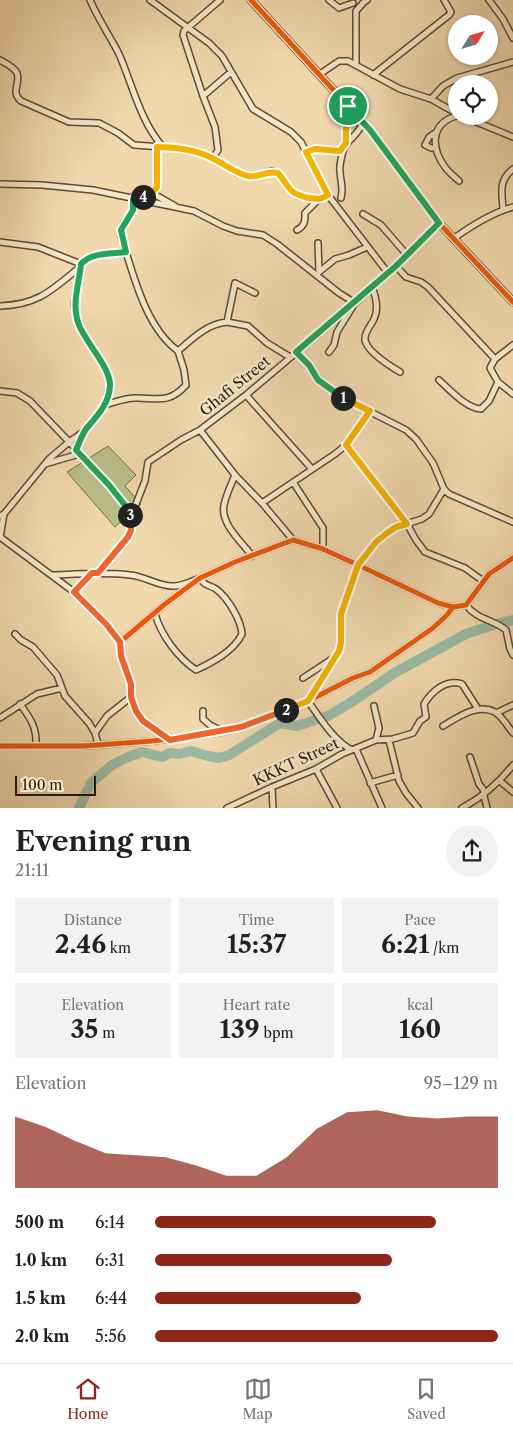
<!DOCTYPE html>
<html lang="en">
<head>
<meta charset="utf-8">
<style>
	body { margin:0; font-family:"Libre Caslon Text",serif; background:#f2f2f2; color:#202124; height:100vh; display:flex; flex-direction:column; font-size:19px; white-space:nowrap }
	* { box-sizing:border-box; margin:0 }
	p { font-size:16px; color:#757577 }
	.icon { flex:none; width:28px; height:28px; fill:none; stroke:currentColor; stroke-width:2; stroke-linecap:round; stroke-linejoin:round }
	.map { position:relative; height:808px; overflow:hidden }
	.panel { display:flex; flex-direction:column; background:#fff; flex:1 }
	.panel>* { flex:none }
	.needle { width:32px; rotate:53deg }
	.buttons { position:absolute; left:448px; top:15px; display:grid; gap:10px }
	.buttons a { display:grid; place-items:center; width:50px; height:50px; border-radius:50%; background:#fff; box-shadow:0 1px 4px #0004; font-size:25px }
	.scale { position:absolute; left:15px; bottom:12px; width:81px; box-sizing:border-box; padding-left:5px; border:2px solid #2c1c0b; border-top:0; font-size:14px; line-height:18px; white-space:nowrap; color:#2c1c0b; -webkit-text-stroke:4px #f6e6ca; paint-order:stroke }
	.pin { position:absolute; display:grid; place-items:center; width:42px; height:42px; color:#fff; margin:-21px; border:2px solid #fff; border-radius:50%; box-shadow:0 1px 5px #0007 }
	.km { position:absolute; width:25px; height:25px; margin:-12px; border-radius:50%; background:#222; color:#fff; font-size:14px; line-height:25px; text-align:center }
	.round { display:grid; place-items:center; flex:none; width:52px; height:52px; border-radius:26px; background:#f2f2f2 }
	.summary { display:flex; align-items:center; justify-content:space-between; height:85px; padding:0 15px }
	h1 { font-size:28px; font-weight:800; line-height:38px }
	.metrics { display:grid; grid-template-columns:repeat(3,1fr); gap:8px; height:85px; padding:5px 15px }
	.metrics div { display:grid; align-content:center; border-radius:0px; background:#f2f2f2; text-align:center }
	.metrics b { font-size:25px; font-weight:800 }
	.metrics small { font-size:14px; font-weight:400 }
	.metrics p { font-size:14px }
	.chart { height:140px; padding:10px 15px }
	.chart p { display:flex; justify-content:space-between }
	.chart svg { width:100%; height:90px; margin-top:5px; fill:#8f2418; opacity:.7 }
	ul { padding:0 15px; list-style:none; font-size:16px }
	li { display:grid; grid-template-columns:80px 60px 1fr; align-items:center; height:38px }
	li i { height:12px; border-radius:6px; background:#8f2418 }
	.tabs { display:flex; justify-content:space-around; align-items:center; height:70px; border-top:1px solid #e0e0e0; background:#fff; font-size:14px; color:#757577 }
	.tabs a { display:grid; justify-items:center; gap:2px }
	.tabs .selected { color:#8f2418 }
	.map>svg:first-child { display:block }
	.green { fill:#b9bf8a; stroke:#726e4a }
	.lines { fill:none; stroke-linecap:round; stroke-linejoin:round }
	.river { stroke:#9bbba6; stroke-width:10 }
	.street-casing { stroke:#5d4b34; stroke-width:8 }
	.secondary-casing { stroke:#2c1c0b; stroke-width:9 }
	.street { stroke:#f6e6ca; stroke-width:5 }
	.secondary { stroke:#f6e6ca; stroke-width:7 }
	.cycleway-casing { stroke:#f6e6ca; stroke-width:8 }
	.cycleway { stroke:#e8590c; stroke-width:5 }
	.split-1-casing { stroke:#fff; stroke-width:10 }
	.split-2-casing { stroke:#fff; stroke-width:10 }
	.split-3-casing { stroke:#fff; stroke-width:10 }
	.split-4-casing { stroke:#fff; stroke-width:10 }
	.split-5-casing { stroke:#fff; stroke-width:10 }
	.split-1 { stroke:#22a559; stroke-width:6 }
	.split-2 { stroke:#f5b400; stroke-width:6 }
	.split-3 { stroke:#f0652b; stroke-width:6 }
	.split-4 { stroke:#22a559; stroke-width:6 }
	.split-5 { stroke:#f5b400; stroke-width:6 }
	.labels { text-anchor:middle; stroke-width:5; stroke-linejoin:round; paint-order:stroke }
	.street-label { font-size:15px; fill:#2c1c0b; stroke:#f6e6ca }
</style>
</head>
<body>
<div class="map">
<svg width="513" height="808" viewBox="0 0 513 808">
	<rect width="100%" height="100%" fill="#f1d9ad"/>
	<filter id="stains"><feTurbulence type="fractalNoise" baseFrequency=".004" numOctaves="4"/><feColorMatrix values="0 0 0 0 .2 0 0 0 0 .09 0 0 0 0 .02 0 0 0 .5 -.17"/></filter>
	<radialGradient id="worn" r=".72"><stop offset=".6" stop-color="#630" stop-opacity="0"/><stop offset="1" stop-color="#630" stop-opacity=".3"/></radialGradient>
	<path class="green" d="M108,446L136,475L125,486L141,504L115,527L67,472Z"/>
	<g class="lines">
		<path class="river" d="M79,808L91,783L112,765L128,757L142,752L162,757L170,753L179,754L191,751L208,756L219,758L229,755L280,723L297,726L328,716L350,703L396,672L466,634L496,624L513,620"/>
		<defs>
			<path id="street" d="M90,0C98,19 110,36 119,54C133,86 140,121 163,147
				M150,0L209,43L222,56L253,109L291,132L301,142L328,195L388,273
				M329,0L339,8L353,3
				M489,0L503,19L513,38
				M0,60C5,63 14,67 17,73C21,83 10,92 21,101L69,122L99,123L118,133L134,145L177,148L195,152L213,158L237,173L252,177L272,171L278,173L290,190L298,196L318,200L328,195
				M356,65V11L363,3L367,0
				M320,74L339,61H348L400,89L431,99L456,113
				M373,75L449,15L451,12L444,0
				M203,96L231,72
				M431,99L443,86L457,78L513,62
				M456,116C430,124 431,148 445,167C448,172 454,176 459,181
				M462,116L513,137
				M435,133L429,137L425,145L431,148H436
				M306,152L315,149L340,151L346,143V118L348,106
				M213,158L218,150L215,127L203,96L183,35L184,31L220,0
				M0,184L42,185L93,190L194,211L223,226L237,231L263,235L277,244L339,293L355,303
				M152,193L175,206
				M341,198C344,188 340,180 340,171C339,165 342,156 343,151C347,139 359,135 363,122
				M133,199C136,218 119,219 121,236C133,273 145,327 178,351
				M139,199L152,193L157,187V147
				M503,209C502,192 498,181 513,169
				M363,214L381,225L407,255
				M297,230C305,226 305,221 305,213L318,200
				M453,239C471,226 491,213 513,207
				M0,242L38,247L81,264
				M318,243L319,272L335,259L349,255L367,247
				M396,266L406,277L421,282L428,287L495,359L490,368L498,382L513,394
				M372,287C376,297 379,309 374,319C371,326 364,332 365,340C367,352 390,366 400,372
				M0,306C38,305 52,290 80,267
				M227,322L248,326L267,343L290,357
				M296,352L309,365L319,380L330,389L349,401L406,430L416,439L433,463L444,489L449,494L513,522
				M329,352L334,345L337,332L355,303L396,266L439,223
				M495,359L513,345
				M439,380C450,390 466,408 481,409L489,401L498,382
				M0,391L17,393L30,401L100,474L130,513
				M246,395L312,469
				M105,405C115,402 125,398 136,398C158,398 169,404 186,385L184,370L178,351C193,338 207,324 227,322L235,283L255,293
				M200,430L235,475L262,503L293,540
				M346,445L407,524L416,540L425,552L465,568L483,581
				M76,450L84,433
				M45,464L79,454
				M235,475C231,485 226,495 224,505C220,524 242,542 252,556
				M293,482L323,528V549
				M262,503L335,454L346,445L370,411
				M0,516L4,514L49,459L69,442L86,430L105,405L110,385L107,371L84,336L76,314L74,304L81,264C92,252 111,254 126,252
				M0,537L74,592L106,624L120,642L121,656L131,684V697L135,711L143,721L170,739
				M0,537L4,514
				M98,573L128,537L131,530L130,513L136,504L145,481L148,462L181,440L200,430L246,395L355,303
				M53,575C79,574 104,572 130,575C145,576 159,587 174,586C183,586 192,581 200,578C206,587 208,584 216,589C228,598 241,620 242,634C234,651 213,662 196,670C178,658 161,635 155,614
				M74,592L92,573
				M466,605C477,620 493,619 506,630L510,649L513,655
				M15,634L21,640L33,647L57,675L65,696L89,723L95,733L98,744
				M120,642L165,604L200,578L235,562L293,540L323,549L358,565L438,603L453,607L466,605L489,574L513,558
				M303,678L332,659
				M20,704C31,719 37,728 36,746
				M203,711V719L210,725L222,731
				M496,713L513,705
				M0,718L37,694L62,688
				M443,726C458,717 477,703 495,712C502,716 508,727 513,733
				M95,733L107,716L131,697
				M376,740L393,739L413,733L420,721L426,717L424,704C432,691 446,679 462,684L478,709
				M389,740L399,781L406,793L418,808
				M0,746H84L152,741L223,732L241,727L308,701L353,678L370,672L433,628L447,615L453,607
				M356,749L382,808
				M352,750C334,741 320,718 308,701L339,651L341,643V614L358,565L377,542L387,533L396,527L422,519L429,514L444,489
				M470,757L479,784L485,792L484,796L487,808
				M316,769L337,808
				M500,781L513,792
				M370,783L398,775
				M272,787L273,808
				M227,808L272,787L316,769L342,754L376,740L379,728L374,706
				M462,808C483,797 498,784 513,765"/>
			<path id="secondary" d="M251,0L370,130L439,223L513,302"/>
		</defs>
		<use href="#street" class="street-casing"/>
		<use href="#secondary" class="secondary-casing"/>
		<use href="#street" class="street"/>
		<use href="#secondary" class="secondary"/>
		<defs>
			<path id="cycleway" d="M251,0L370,130L439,223L513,302
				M120,642L165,604L200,578L235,562L293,540L323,549L358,565L438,603L453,607L466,605L489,574L513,558
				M0,746H84L152,741L223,732L241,727L308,701L353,678L370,672L433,628L447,615L453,607"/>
		</defs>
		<use href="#cycleway" class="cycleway-casing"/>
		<use href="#cycleway" class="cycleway"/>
	</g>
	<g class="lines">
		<defs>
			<path id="split-1" d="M343,398L318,380L309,365L296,352L396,266L439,223L370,130L348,106"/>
			<path id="split-2" d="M286,710L308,701L339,651L341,643V614L358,565L376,542L387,533L396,527L407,524L346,445L370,411L343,398"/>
			<path id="split-3" d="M130,515L131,530L128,537L98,573H92L74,592L106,624L120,642L121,656L131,684V697L136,711L143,721L170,740L241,727L286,710"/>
			<path id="split-4" d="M130,515L128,509L109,485L76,450C79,443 82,435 86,429C97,416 109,404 110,386C111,368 86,343 79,325C71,305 79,285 81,264C92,252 111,254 126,252L121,230L133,210V199L138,200L143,197"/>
			<path id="split-5" d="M143,197L152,193L157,187V147C176,147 197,150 214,159C226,165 235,173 248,176C258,178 268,170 278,173C291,188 287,193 309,198C318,199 320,200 328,195L306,152L315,149L340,151L346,143V118L348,106"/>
		</defs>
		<use href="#split-1" class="split-1-casing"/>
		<use href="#split-2" class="split-2-casing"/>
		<use href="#split-3" class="split-3-casing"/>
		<use href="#split-4" class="split-4-casing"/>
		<use href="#split-5" class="split-5-casing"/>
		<use href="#split-1" class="split-1"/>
		<use href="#split-2" class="split-2"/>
		<use href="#split-3" class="split-3"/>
		<use href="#split-4" class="split-4"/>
		<use href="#split-5" class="split-5"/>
	</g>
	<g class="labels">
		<g class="street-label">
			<text transform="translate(235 386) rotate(-39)" y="5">Ghafi Street</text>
			<text transform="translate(296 762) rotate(-25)" y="5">KKKT Street</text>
		</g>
	</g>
	<rect width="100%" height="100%" filter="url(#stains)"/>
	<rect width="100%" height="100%" fill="url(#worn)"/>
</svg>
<div class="buttons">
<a><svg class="needle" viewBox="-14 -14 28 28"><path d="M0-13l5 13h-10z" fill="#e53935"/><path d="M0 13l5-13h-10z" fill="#757577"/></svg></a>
<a><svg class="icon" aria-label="locate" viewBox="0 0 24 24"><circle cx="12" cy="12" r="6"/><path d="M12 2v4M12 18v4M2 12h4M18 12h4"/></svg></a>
</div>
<div class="scale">100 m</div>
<div class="pin" style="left:348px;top:106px;background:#1e9e55"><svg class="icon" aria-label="arrive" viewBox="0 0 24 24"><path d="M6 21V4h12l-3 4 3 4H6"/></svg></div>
<b class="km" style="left:343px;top:398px">1</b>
<b class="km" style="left:286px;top:710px">2</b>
<b class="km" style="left:130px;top:515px">3</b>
<b class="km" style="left:143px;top:197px">4</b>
</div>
<section class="panel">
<div class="summary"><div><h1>Evening run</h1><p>21:11</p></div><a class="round"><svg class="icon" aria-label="share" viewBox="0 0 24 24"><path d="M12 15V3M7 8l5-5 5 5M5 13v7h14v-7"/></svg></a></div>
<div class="metrics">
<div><p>Distance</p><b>2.46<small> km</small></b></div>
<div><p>Time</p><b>15:37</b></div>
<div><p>Pace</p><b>6:21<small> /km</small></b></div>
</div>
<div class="metrics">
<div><p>Elevation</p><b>35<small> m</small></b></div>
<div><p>Heart rate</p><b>139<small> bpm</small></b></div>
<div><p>kcal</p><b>160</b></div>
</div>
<div class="chart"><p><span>Elevation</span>95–129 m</p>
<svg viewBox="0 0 160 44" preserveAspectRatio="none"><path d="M0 44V9L10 14L20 21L30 27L40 28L50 29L60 33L70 38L80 38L90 29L100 15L110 7L120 6L130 9L140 10L150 9L160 9V44z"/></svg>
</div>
<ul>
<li><b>500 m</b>6:14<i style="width:82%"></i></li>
<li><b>1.0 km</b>6:31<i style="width:69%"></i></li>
<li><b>1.5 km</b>6:44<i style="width:60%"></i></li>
<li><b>2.0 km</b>5:56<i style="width:100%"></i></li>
</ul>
</section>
<nav class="tabs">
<a class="selected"><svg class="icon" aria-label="home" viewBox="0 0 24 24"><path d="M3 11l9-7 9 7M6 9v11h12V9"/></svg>Home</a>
<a><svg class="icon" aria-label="map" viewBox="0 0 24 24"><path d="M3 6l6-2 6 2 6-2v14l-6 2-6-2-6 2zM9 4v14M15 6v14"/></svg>Map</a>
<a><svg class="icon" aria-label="saved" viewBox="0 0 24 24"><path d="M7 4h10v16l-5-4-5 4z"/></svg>Saved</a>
</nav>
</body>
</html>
